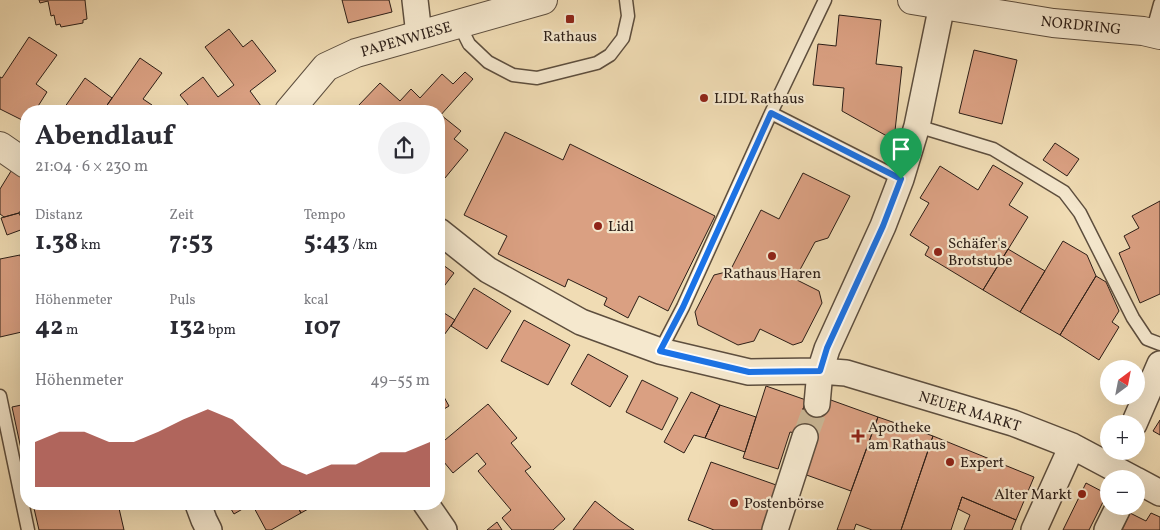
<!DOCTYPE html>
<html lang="de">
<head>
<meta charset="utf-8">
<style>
	body { margin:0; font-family:Vollkorn,serif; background:#f2f2f3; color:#2b2b33; height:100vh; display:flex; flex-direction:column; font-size:19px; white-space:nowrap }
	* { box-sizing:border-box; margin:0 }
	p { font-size:16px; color:#7c7c81 }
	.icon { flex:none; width:28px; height:28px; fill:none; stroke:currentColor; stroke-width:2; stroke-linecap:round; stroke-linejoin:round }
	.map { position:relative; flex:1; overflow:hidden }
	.panel { position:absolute; left:20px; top:105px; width:425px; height:405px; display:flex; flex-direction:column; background:#fff; border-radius:20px; box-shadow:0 5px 20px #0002 }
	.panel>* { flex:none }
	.needle { width:32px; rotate:32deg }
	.tools { position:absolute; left:1100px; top:360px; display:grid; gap:10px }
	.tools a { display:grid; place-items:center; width:45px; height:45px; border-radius:50%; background:#fff; box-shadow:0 5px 20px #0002; font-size:25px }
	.pin { position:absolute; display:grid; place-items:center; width:42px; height:42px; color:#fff; margin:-51px -21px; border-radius:50% 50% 50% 0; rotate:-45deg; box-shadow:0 0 5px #0007 }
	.pin .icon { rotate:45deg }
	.round { display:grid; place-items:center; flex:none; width:52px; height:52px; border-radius:26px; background:#f2f2f3 }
	.summary { display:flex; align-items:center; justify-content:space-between; height:85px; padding:0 15px }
	h1 { font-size:28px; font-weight:700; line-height:38px }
	.metrics { display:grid; grid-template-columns:repeat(3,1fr); gap:8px; height:85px; padding:5px 15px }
	.metrics div { display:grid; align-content:center }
	.metrics b { font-size:25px; font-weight:700 }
	.metrics small { font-size:14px; font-weight:400 }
	.metrics p { font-size:14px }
	.chart { height:140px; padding:10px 15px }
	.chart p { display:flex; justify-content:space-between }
	.chart svg { width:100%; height:90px; margin-top:5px; fill:#8f2418; opacity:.7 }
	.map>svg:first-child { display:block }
	.building { fill:#daa082; stroke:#2c1e17 }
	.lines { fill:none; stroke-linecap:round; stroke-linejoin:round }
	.minor-tunnel { stroke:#c9b695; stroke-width:25; stroke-dasharray:25 12; stroke-linecap:butt }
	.service-casing { stroke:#5d4e3e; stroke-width:15 }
	.minor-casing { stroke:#5d4e3e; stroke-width:28 }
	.tertiary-casing { stroke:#5d4e3e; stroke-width:30 }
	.service { stroke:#f5e8ce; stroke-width:12 }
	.minor { stroke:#f5e8ce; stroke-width:25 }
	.tertiary { stroke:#f5e8ce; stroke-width:28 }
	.route-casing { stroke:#fff; stroke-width:10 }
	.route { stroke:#1a73e8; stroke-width:6 }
	.poi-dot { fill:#8f2418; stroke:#f5e8ce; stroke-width:2 }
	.labels { text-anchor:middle; stroke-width:4.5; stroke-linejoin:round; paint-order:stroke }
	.street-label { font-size:15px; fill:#2c1e17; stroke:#f5e8ce }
	.poi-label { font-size:15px; fill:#2c1e17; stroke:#f5e8ce; text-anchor:start }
</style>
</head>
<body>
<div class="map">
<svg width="1160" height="530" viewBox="0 0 1160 530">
	<rect width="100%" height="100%" fill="#f0dcb4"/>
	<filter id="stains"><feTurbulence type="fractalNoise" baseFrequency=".004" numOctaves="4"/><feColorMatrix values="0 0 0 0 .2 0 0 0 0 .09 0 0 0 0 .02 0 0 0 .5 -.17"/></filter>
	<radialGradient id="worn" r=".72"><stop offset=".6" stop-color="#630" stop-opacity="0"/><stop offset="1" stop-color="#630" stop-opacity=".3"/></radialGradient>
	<path class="building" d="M39,0H85L87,19L83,20V23L61,27L60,24L56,25L54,15L51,16L48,1L40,3Z
		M342,0H389L392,12L348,23Z
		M839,15L881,20L876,64L902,67L894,140L842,111L844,88L813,85L818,44L836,46Z
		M229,29L243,47L252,40L276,71L250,91L261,106L254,111H193L180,95L203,77L218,97L234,85L205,47Z
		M29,37L57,55L36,84L47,92L35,111H26V122L0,109V77L2,78Z
		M974,50L1017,60L1002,124L959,113Z
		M140,58L162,73L143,99L152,105L147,111H103Z
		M465,72L473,79L439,117V111H430L424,106L419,111H363L358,106L380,83L400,101L411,89L420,98L442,74L453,84Z
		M85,78L112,98L103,111H62Z
		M441,115L461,131L454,139L468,150L445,178L439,172V119Z
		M505,132L563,160L570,144L715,216L668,311L639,296L628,318L604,305L607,298L568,279L565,287L498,254L507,236L464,215Z
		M1055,143L1079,159L1067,176L1043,160Z
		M16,163L26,169V202L19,213L4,217L0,214V189Z
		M993,165L1023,183L1009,205L1028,217L983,290L925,255L929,247L910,235L929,203L920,198L940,166L978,190Z
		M803,173L850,196L828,238L815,242L795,279L819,291L822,303L802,342L793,345L760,329L754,341L738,345L698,325L695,312L714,275L730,271L761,210L779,219Z
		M1160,201V294L1140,303L1119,253L1130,248L1124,236L1139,228L1132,216Z
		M19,213L26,228L7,235L1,218Z
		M1063,241L1087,255L1096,276L1060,335L1020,312Z
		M1008,249L1045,271L1020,312L983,290Z
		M20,255L26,283V331L0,337V259Z
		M439,262L454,273L439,293Z
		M1096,276L1106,282L1119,311L1112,322L1119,327L1099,360L1060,335Z
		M474,288L511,311L487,349L451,326Z
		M441,311L455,320L439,342V314Z
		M524,320L570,345L548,385L501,361Z
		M588,354L628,376L610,407L571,384Z
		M642,380L678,398L662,430L626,412Z
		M766,386L806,400L795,433L790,432L778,469L743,458Z
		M439,388L449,406L439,412Z
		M691,392L720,405L705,438L694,435L684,453L664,442Z
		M828,399L878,417L851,491L801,473Z
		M806,400L825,407L813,440L795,433Z
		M26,404V472L12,407Z
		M488,404L517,438L511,443L531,467L525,471L565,519L553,530H512L502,518L511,510L478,471L486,464L477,453L453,473L439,456V445Z
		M720,405L756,417L745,452L705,438Z
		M878,417L933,436L901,530H872L856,524L854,530H837Z
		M1160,420V435L1153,431Z
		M933,436L1034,477L1016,520L962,497L951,530H901Z
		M711,462L779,486L763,530H714L688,520Z
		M1086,483L1107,494L1089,530H1063Z
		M962,497L1016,520L1012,530H964L970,515L958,509Z
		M595,501L619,520L634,530H573Z
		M33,504H118L124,530H39Z
		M228,504H251L234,514Z
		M252,504H296L301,513L271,530H266Z
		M296,504H317L301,513Z
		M1130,513L1146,521L1151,513L1160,517V530H1122Z
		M497,522L502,530H487Z"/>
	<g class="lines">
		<path class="minor-tunnel" d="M805,437L817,404"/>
		<defs>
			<path id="service" d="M459,24L469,44L488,62L513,75L537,78L597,63L610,55L623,38L628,16L626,0
				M1152,33L1160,4
				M771,113L901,179
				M917,126L993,149L1064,192L1080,213L1133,318L1147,339L1160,344
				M660,351L683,307L771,113L825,0
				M0,396L28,530"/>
			<path id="minor" d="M415,0L419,35
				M439,231L488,270L581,322L660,351L749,372L820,371L846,373L1013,423L1072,446L1134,479
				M817,404L820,371L827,349L883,226L901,179L917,126L943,0
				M1134,424L1160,364
				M1136,480L1160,493
				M198,504L204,520L209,530
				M426,504L444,530
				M775,530L805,437
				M1034,530L1072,446
				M1107,530L1119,506"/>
			<path id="tertiary" d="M912,0L1053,23L1143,31L1160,35
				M289,111L326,67L356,53L543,0
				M0,146L26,164"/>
		</defs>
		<use href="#service" class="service-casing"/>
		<use href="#minor" class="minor-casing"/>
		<use href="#tertiary" class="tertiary-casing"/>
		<use href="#service" class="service"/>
		<use href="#minor" class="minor"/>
		<use href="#tertiary" class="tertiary"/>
	</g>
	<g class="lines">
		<defs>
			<path id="route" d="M771,113L901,179L883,226L827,348L820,371L749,372L660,351L683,307Z"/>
		</defs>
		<use href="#route" class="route-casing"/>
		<use href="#route" class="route"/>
	</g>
	<g class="poi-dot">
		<rect x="565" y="14" width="10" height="10" rx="2.5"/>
		<circle cx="704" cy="98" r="5"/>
		<circle cx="598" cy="226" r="5"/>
		<circle cx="938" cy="252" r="5"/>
		<circle cx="772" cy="256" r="5"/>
		<path d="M855.5 428.5h5v5h5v5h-5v5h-5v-5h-5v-5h5z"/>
		<circle cx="950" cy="462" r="5"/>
		<circle cx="1082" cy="494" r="5"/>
		<circle cx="734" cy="503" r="5"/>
	</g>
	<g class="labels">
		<g class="street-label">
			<text transform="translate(1081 25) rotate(6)" y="5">NORDRING</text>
			<text transform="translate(406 39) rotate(-16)" y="5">PAPENWIESE</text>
			<text transform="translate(970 411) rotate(17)" y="5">NEUER MARKT</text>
		</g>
		<g class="poi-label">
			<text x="570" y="41" text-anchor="middle">Rathaus</text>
			<text x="714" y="103">LIDL Rathaus</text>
			<text x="608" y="231">Lidl</text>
			<text x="948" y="248">Schäfer's<tspan x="948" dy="17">Brotstube</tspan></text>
			<text x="772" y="278" text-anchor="middle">Rathaus Haren</text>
			<text x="868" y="432">Apotheke<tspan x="868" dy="17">am Rathaus</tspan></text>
			<text x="960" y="467">Expert</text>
			<text x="1072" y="499" text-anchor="end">Alter Markt</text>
			<text x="744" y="508">Postenbörse</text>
		</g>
	</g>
	<rect width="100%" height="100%" filter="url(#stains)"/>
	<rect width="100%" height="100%" fill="url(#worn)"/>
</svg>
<div class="tools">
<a><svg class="needle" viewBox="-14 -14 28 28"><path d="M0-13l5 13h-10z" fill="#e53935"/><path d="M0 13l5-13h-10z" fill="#7c7c81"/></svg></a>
<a>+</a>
<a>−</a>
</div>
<div class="pin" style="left:901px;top:179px;background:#1e9e55"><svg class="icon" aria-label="arrive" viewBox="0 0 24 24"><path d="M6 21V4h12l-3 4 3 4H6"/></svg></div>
<section class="panel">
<div class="summary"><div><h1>Abendlauf</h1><p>21:04 · 6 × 230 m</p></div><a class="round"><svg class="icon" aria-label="share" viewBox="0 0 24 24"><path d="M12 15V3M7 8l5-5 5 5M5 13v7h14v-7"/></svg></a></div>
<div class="metrics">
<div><p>Distanz</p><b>1.38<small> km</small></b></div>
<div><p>Zeit</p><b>7:53</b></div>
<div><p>Tempo</p><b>5:43<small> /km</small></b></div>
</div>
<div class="metrics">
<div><p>Höhenmeter</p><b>42<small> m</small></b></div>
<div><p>Puls</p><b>132<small> bpm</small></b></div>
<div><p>kcal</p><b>107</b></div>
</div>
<div class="chart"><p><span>Höhenmeter</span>49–55 m</p>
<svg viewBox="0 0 160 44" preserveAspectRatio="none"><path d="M0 44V22L10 17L20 17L30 22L40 22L50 17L60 11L70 6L80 11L90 22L100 33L110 38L120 33L130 33L140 27L150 27L160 22V44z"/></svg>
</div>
</section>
</div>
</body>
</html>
